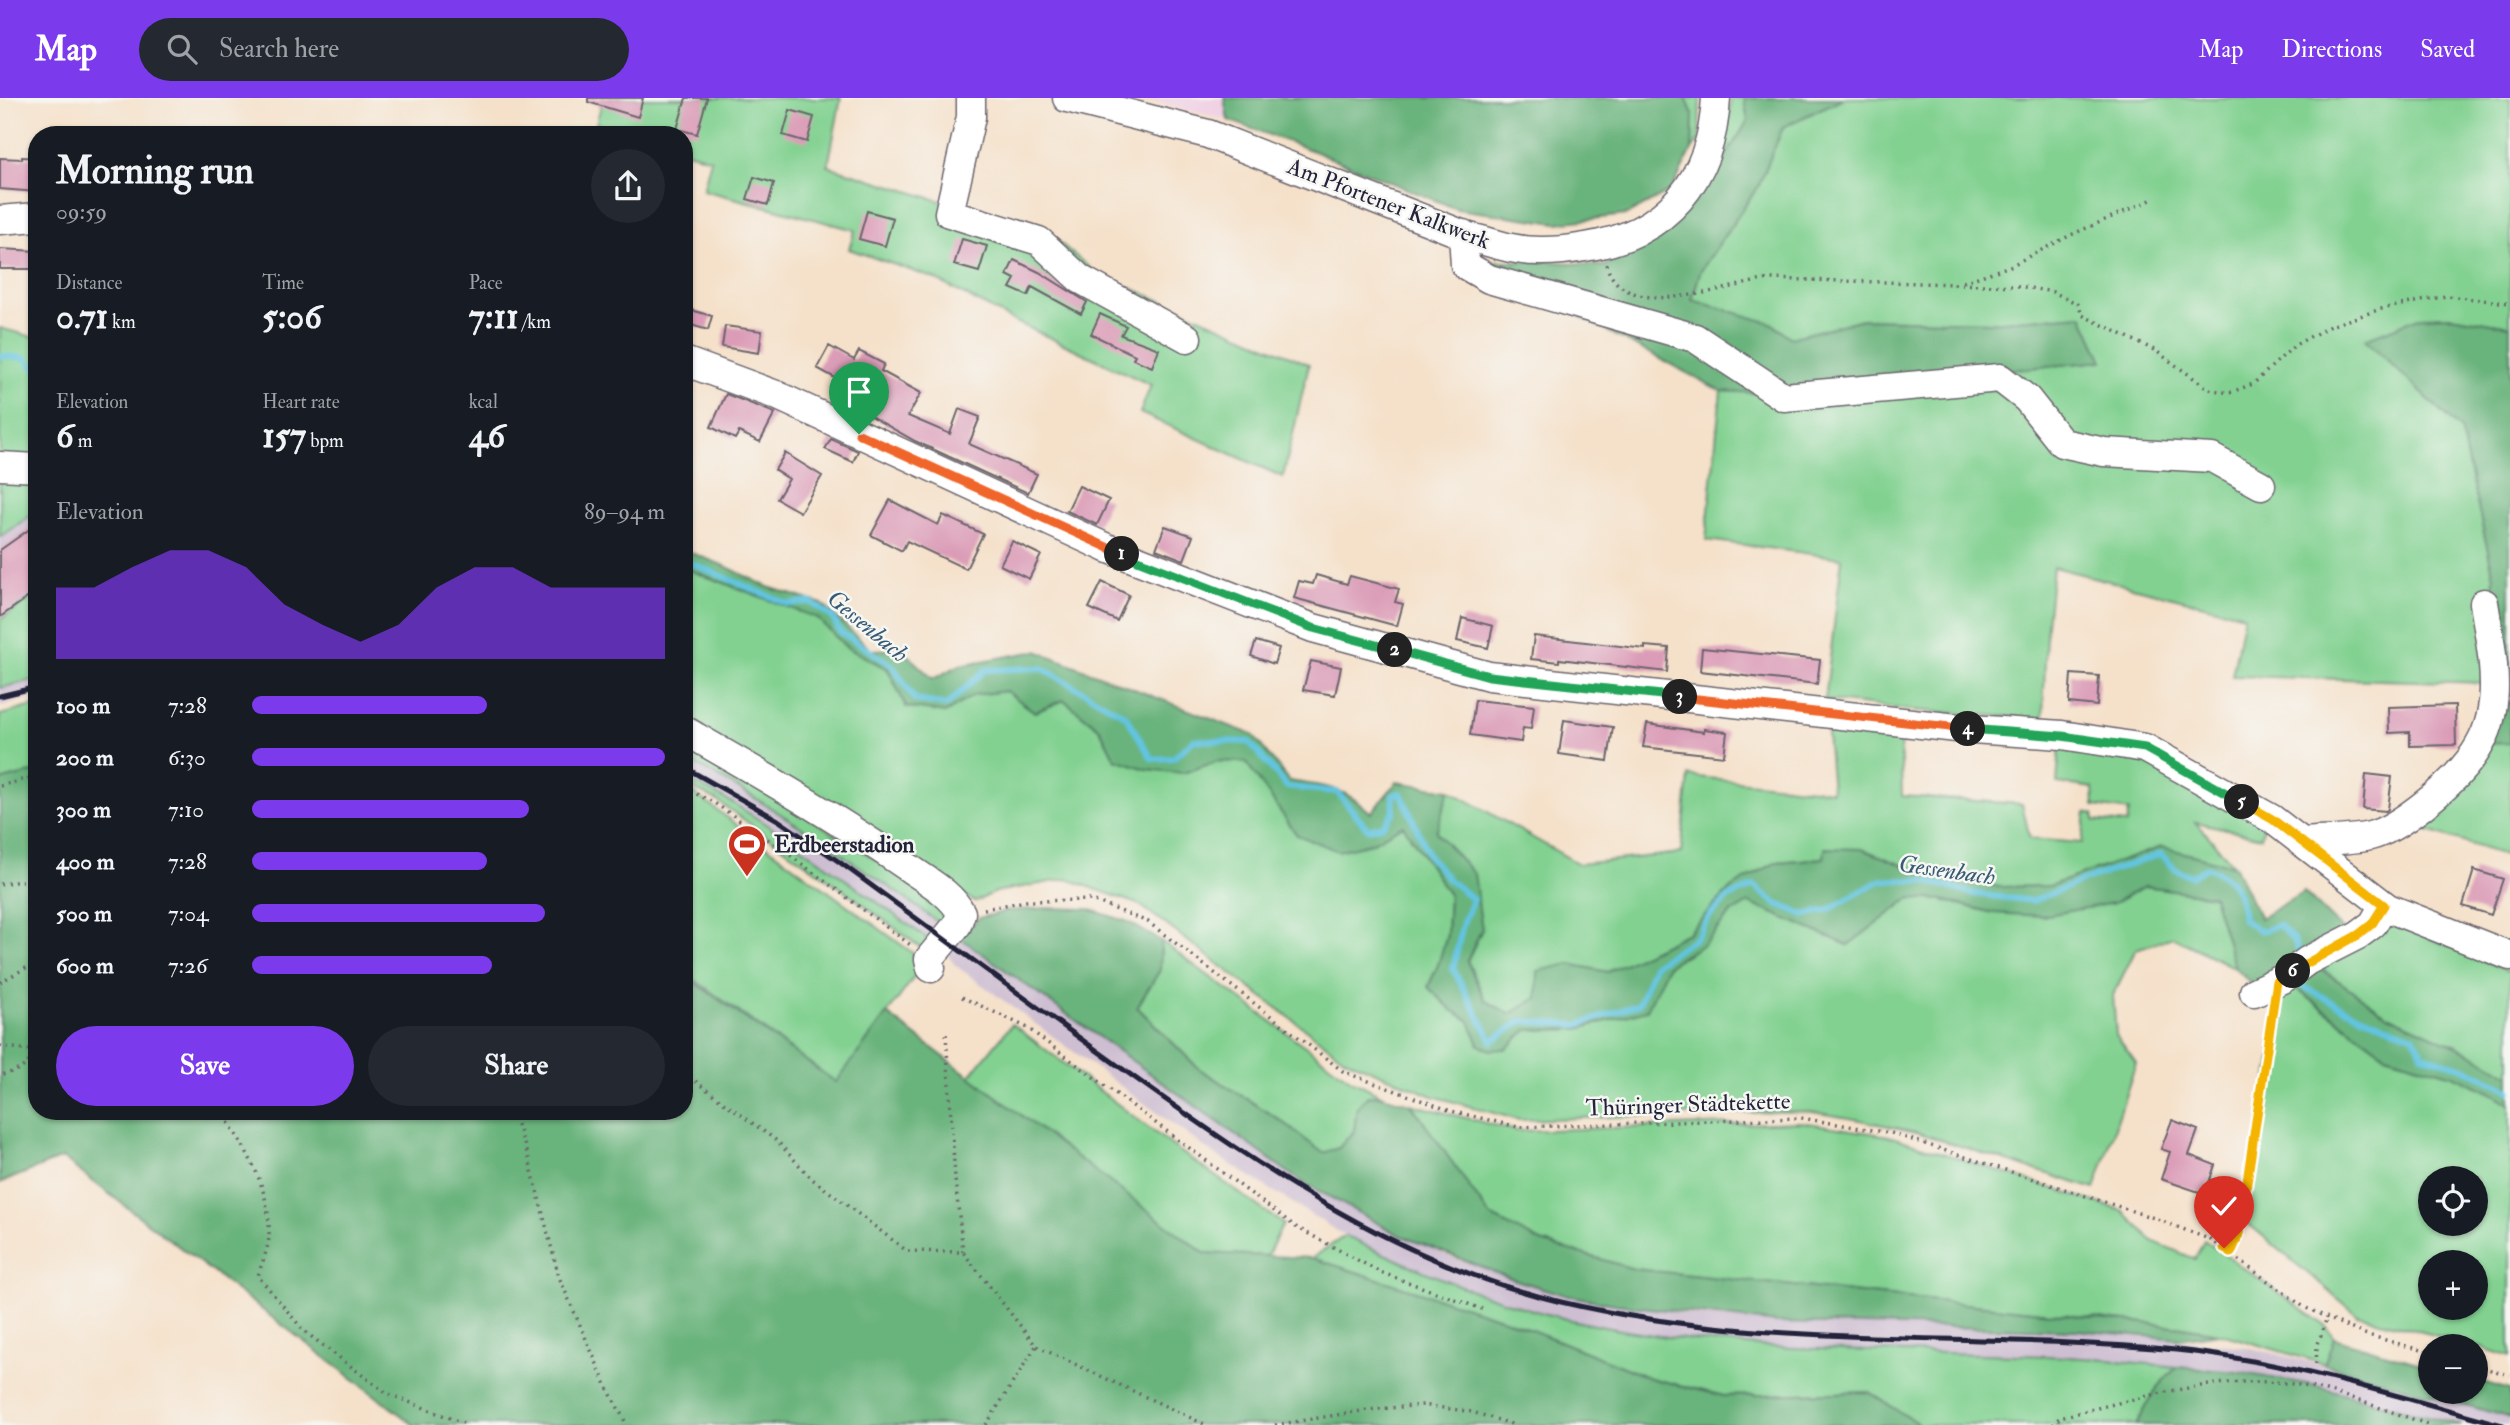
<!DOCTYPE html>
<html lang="en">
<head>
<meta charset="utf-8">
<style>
	body { margin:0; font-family:"IM FELL Double Pica",serif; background:#242831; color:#f1f3f6; height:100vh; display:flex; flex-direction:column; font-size:26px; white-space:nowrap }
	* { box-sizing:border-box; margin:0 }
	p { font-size:23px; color:#9ea1a6 }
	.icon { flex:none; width:38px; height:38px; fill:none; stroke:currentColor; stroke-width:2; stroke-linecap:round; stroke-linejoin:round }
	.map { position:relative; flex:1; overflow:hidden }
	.details { position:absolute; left:28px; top:28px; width:665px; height:994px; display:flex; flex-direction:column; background:#171b24; border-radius:28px; box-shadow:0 2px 5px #0004 }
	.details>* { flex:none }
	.tools { position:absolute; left:2418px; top:1068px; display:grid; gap:14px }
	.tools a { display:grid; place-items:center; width:70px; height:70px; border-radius:50%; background:#171b24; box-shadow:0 2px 5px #0004; font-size:35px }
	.pin { position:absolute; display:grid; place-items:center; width:60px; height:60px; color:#fff; margin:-72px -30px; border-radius:50% 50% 50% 0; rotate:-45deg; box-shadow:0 0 7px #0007 }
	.pin .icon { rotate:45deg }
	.km { position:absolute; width:35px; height:35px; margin:-18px; border-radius:50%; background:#222; color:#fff; font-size:19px; line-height:35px; text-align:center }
	.round { display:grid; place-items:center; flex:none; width:74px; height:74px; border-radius:37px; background:#242831 }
	.overview { display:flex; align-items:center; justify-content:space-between; height:119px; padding:0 28px }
	h1 { font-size:38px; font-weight:800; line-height:52px }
	.metrics { display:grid; grid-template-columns:repeat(3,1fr); gap:10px; height:119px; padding:7px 28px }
	.metrics div { display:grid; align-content:center }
	.metrics b { font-size:35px; font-weight:800 }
	.metrics small { font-size:19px; font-weight:400 }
	.metrics p { font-size:19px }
	.chart { height:196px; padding:14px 28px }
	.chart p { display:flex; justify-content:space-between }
	.chart svg { width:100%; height:126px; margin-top:7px; fill:#7c3aed; opacity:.7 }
	.cta { display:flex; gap:14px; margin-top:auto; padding:14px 28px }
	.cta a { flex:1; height:80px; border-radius:42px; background:#7c3aed; color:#fff; font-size:28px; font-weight:800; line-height:80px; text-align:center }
	.cta a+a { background:#242831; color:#f1f3f6 }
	ul { padding:0 28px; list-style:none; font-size:23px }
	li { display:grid; grid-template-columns:112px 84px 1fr; align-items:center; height:52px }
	li i { height:18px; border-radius:9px; background:#7c3aed }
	header { display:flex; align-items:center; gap:42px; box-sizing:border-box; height:98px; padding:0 35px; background:#7c3aed; color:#fff }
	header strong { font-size:33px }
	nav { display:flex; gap:38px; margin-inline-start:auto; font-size:24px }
	.search { width:490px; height:63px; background:#242831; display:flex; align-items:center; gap:18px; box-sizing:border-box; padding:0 24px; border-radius:38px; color:#9ea1a6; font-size:26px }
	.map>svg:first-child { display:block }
	.built { fill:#f0d0e4 }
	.industrial { fill:#cebed1 }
	.green { fill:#82d191; stroke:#527a66; stroke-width:2; fill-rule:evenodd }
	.forest { fill:#69b37b; stroke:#466a5b; stroke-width:2 }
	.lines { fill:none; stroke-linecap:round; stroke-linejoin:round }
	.stream { stroke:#62c4e0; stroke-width:6 }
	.building { fill:#db9cb7 }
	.minor-casing { stroke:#6c656d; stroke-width:31 }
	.path { stroke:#6c656d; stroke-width:3.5; stroke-dasharray:2 5; stroke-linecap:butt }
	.minor { stroke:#fff; stroke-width:28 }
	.rail { stroke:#22223b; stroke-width:5 }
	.split-1-casing { stroke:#fff; stroke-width:14 }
	.split-2-casing { stroke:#fff; stroke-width:14 }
	.split-3-casing { stroke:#fff; stroke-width:14 }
	.split-4-casing { stroke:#fff; stroke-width:14 }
	.split-5-casing { stroke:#fff; stroke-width:14 }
	.split-6-casing { stroke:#fff; stroke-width:14 }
	.split-7-casing { stroke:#fff; stroke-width:14 }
	.split-1 { stroke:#f0652b; stroke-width:9 }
	.split-2 { stroke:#22a559; stroke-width:9 }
	.split-3 { stroke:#22a559; stroke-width:9 }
	.split-4 { stroke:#f0652b; stroke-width:9 }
	.split-5 { stroke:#22a559; stroke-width:9 }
	.split-6 { stroke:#f5b400; stroke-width:9 }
	.split-7 { stroke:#f5b400; stroke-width:9 }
	.labels { text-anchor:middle; stroke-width:5; stroke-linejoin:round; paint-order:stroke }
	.street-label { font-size:23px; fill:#22223b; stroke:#f6f6f2 }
	.poi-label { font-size:23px; font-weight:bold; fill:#22223b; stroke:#f6f6f2; text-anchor:start }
	.water-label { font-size:24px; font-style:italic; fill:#385b75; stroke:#f6f6f2 }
</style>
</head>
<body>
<header>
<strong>Map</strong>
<div class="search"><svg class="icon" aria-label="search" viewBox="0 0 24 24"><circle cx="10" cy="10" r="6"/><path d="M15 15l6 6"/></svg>Search here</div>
<nav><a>Map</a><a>Directions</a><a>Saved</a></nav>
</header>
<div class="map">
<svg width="2510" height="1327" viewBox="0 0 2510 1327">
	<rect width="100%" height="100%" fill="#f6f6f2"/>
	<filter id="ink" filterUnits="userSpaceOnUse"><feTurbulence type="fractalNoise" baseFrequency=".0143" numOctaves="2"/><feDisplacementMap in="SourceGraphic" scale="14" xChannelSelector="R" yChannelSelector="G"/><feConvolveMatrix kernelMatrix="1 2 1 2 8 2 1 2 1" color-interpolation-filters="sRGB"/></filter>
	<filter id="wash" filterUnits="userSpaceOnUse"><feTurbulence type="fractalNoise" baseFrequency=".00686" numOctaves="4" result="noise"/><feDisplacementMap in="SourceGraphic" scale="28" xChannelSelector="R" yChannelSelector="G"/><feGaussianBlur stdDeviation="1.57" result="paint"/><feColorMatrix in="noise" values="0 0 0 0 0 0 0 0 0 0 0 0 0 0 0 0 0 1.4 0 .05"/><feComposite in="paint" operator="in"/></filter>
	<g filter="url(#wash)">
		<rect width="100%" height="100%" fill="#f5e1ca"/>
		<path class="built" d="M1140,0H1231L1228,22Z"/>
		<path class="industrial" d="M37,413V496L0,522V439Z
			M37,581V599L0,608V590Z
			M684,660L736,688L809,733L877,779L1299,1082L1399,1137L1456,1161L1565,1197L1695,1217L1777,1225L2077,1232L2247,1249L2316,1266L2510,1320V1327H2461L2313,1287L2237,1274L2099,1261L2019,1257L1809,1252L1704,1244L1646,1236L1587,1226L1503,1203L1423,1175L1345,1138L1211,1054L955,867L947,856L801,749L733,705L684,680Z"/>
		<path class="green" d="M603,0H841L828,68L1050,137L1096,175L1309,266L1283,379L1140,315L1151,287L1012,222L933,180L849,151L855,132L703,92L711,61L684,53V37H632L596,26Z
			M1686,0H1700L1699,42L1692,52L1693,17Z
			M1731,0H1744L1748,23L1702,94L1698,89C1715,60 1730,34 1731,0Z
			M1843,0H2510V228L2451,218L2421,219L2365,241L2460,331L2494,479L2488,585L2232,578L2244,517L2053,469L2046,536L2043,621L1909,612L1825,602L1842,460L1706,442L1721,293L1760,295L2103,263L2082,217L1990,224L1863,221L1791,240L1774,227L1692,202L1700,174L1759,87L1783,29Z
			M0,230L37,240V363H0Z
			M0,377L37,382V413L0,439Z
			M684,470L818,520L846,549L888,571L906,609L945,615L974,597L1006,593L1035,614L1064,602L1100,631L1115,661L1183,675L1218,663L1246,664L1297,737L1371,745L1403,727L1449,797L1447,837L1438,867L1428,889L1452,912L1470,923L1479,947L1519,938L1527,932L1578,931L1646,912L1668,867L1704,846L1731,815L1749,805L1848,847L1910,800L1943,802L1993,815L2114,805L2145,788L2213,798L2235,870L2173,839L2136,851L2113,897L2116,937L2136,965L2095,1091L1916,1034L1855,1021L1806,1013L1519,1022L1433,998L1345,961L1140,807L1067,781L995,794L975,804L948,786L684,624Z
			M37,496V581L0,590V522Z
			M37,607V673L0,683V617Z
			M1826,624L1900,630L1902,698L2022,706L2030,741L2082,745L2086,714L2094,716V723L2127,726L2129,713L2094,708L2093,690L2057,685L2060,648L2167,669L2265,723L2261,739L2196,724L2234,768L2162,749L2049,788L1999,789L1920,774L1862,751L1824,760L1777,764L1731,790L1688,835L1608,874L1569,866L1537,900L1510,917L1485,902L1467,862L1482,831L1436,734L1449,692L1579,766L1681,755L1689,678L1832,693Z
			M684,642L947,806L950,817L943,828C860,767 776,709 684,660Z
			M2510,645V759L2428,733L2419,722L2479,646Z
			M684,680L733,705L801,749L932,844L921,850L852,798L716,702L684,686Z
			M688,691L925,864L837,985L684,874V697Z
			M2395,825L2510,874V977L2469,954L2386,916L2312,864Z
			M1161,843L1350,981L1383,998L1369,997L1357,1009L1354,1033L1339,1050L1323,1055L1277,1020L1198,970L1137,909L1160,872Z
			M2284,882L2386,957L2453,977L2496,997L2510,1006V1259L2476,1248L2358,1217L2245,1123ZM2431,1080H2476V1125H2431ZM2431,1164H2476V1209H2431Z
			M1012,926L1174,1049L1283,1126L1267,1158L1204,1155L968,980Z
			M1411,1006L1517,1033L1802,1024L1889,1038L2123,1113L2152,1143L2195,1161L2204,1142L2327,1229L2334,1240L2324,1266L2218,1235L2183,1229L1634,1171L1540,1144L1490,1118Z
			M1345,1138C1424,1175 1504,1209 1589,1226C1731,1255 1874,1252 2018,1257C2071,1258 2124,1263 2177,1269L2158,1288L2136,1327H1920L1869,1294L1724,1298L1650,1280L1507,1222L1312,1160Z"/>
		<path class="forest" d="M1224,0H1686L1693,17L1692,52L1671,93L1626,117L1557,125L1457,111L1311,52L1228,22Z
			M1744,0H1843L1783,29L1759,87L1700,174L1692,202L1771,225L1791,240L1863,221L1990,224L2082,217L2103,263L1760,295L1721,293L1475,163H1547L1605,168L1658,131L1702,94L1748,23Z
			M2451,218L2510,228V645L2483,646L2494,479L2460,331L2365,241L2421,219Z
			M684,452L725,468L768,489L822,506L871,552L901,551L933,581L960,567L1037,553L1253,637L1289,683C1328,689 1341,687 1371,715L1397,684L1449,692L1436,734L1474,776L1482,831L1467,863L1485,902L1510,916L1537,900L1538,873L1569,866L1608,874L1688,835L1731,790L1777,764L1824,760L1825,750L1862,751L1920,774L1999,789L2049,788L2162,749L2234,768L2260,820L2304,794L2355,844L2312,865L2386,916L2469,954L2510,977V1006L2496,997L2453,977L2386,957L2285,882L2254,889L2235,870L2213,798L2145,788L2114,805L2042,818L1993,815L1943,802L1910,800L1848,847L1749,805L1731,815L1704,846L1668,867L1647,912L1578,931L1527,932L1506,951L1490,952L1479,947L1470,923L1452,912L1428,889L1438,867L1447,837L1449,797L1403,727L1371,745L1338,753L1297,737L1246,664L1218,663L1183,675L1146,671L1115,661L1100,631L1064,602L1035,614L1006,593L974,597L945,615L906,609L888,571L846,549L817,520L684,470Z
			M37,673V1013H684V877L836,984L887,916L1204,1155L1312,1160L1507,1222L1650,1280L1724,1298L1869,1294L1920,1327H414L62,1060L0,1085V683Z
			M1046,810L1088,811L1126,823L1161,843L1160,872L1137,909L1198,970L1277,1020L1323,1055L1339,1050L1354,1033L1357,1009L1369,997L1383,998L1411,1006L1490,1118L1541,1144L1634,1171L2183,1229L2218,1235L2179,1241L2077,1232L1777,1225L1615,1206L1565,1197L1513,1181L1399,1137L1299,1082L959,839L979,820L1007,813Z
			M2334,1240L2431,1269V1293H2476V1282L2510,1292V1320L2324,1266Z
			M2177,1269L2237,1274L2313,1287L2461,1327H2136L2158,1288Z"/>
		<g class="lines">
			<path class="stream" d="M0,258L25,260L37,273
				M684,462L788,506L810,504L832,519L840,534L892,567L915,602L947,607L985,572L1042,570L1126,618L1152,661L1173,660L1194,642L1249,644L1287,689L1337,694L1368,731L1383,727L1394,714L1393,697L1401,695L1429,758L1449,782L1473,801L1463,825L1453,871L1492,943L1522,923L1578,927L1639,906L1654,867L1697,839L1710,817L1729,799L1754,788L1775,805L1804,817L1828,812L1881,782L1925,783L1975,796L2033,803L2085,782L2161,756L2175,771L2191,778L2206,769C2234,779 2241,793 2243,822L2261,833L2279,827L2294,842L2300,859
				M2302,877L2301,887C2337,908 2374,924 2414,938L2422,956L2464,970L2510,992"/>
		</g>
		<g id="blocks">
			<path class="building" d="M588,0H643L638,19L588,4Z
				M686,0H707L697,36L677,31Z
				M790,12L814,19L807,44L783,37Z
				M22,59L37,60V94L0,91V60L22,61Z
				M754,79L774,85L768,107L747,101Z
				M867,113L893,120L885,148L859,141Z
				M962,141L987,148L979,174L954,167Z
				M0,151L37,153V171H0Z
				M1014,162L1039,174L1087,204L1081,216L1032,189L1028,198L1010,190L1015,181L1007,177Z
				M684,210L712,218L708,232L684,225Z
				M1100,216L1126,228L1121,237L1159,251L1152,269L1133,261L1135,257L1091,236Z
				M725,228L762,233L759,255L722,249Z
				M829,248L854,262L859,253L884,266L881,273L921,295L908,318L950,336L959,311L980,319L969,346L1037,376L1028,395L915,343L851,307L859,293L817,270Z
				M726,296L775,315L760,344L739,334L735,341L711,329Z
				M831,341L858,353L853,364L825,351Z
				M785,355L822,378L800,414L777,401L789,381L775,372Z
				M1079,388L1109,402L1097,427L1067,413Z
				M890,402L938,427L943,417L983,436L966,471L907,443L902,453L871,437Z
				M37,426V493L0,519V452Z
				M1165,428L1193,438L1184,462L1156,451Z
				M1012,443L1041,457L1029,481L1000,467Z
				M1316,477L1347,486L1350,478L1399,491L1395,504L1403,506L1397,528L1294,500L1299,483L1313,486Z
				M1102,484L1129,497L1117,523L1089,510Z
				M1462,520L1493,528L1488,550L1457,543Z
				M1534,538L1645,551V548L1669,550L1667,574L1559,561V564L1531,561Z
				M1256,543L1279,550L1274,566L1251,558Z
				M1702,550L1820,562L1817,586L1700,573Z
				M1311,563L1341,569L1335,597L1303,592Z
				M2071,576L2099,578L2097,608L2069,605Z
				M1475,602L1534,608L1531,631L1523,630L1521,644L1470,637Z
				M2455,607L2456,647L2410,648V634L2389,635L2388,609Z
				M1564,622L1613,629L1608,663L1559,656Z
				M1647,626L1704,634V631L1727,634L1724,658L1643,649Z
				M2366,676L2392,679L2388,711L2386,713L2363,711Z
				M2474,772L2503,781L2491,817L2463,808Z
				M2172,1022L2198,1032L2189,1057L2215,1067L2205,1096L2161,1081L2170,1054L2161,1051Z"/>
		</g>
	</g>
	<g filter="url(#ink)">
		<use href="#blocks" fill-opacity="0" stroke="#6c656d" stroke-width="2"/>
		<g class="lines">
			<defs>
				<path id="minor" d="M971,0V19L949,115L1039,143L1080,181L1187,240
					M1067,0L1208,36L1469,139C1483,142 1497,147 1511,150C1534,155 1562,153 1585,149C1667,137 1712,82 1716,0
					M0,122L37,119
					M1463,136L1465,167L1489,181L1695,240L1784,299L2000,280L2027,301L2062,345L2104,354L2212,360L2261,387
					M684,263L776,297L1107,450L1313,530L1489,578L1957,630L2062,637L2145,650L2272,721L2388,810L2510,858
					M0,368L37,370
					M684,632C760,676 837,720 909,770C927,783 951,795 961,815L957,827L929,861L931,870
					M2301,744C2324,742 2348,743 2370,738C2398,731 2446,691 2464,669C2478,653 2489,632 2492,611C2498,580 2489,536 2484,505
					M2254,894L2284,880L2307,863L2358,837L2373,826L2384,807"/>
			</defs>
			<use href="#minor" class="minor-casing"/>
			<path class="path" d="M1606,166C1623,227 1728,187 1769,181L1956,186
				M1963,184L2010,168L2073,136L2153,101
				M1954,186L2018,188L2053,194L2078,206L2082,217L2156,253L2209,291L2229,295L2253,286L2295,247L2330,228L2381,211L2446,198L2510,205
				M0,688L37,678
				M684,690L713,704L779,749L912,848
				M0,786L37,781
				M984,811L1026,803L1092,802L1148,824L1344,974L1451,1013L1518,1029L1801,1020L1891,1035L2157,1121L2211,1142L2304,1209L2361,1235L2431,1255
				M0,884L37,864
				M962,899L1026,929L1296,1129L1380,1174L1482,1211
				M946,936L955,1081L963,1154
				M0,948L36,953C27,970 18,973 0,977
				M684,975L777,1043L811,1080L907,1153L963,1154L1036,1248L1206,1327
				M220,1013C246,1048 271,1092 269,1137C269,1150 261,1166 258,1178L304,1233L386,1295L468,1327
				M512,1013L528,1057L559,1179L607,1289L627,1327
				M2231,1155L2239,1137L2274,910
				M2316,1266L2317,1249L2327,1219
				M2476,1268L2510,1277
				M986,1327L1036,1248
				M1275,1327L1367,1312L1423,1307L1472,1314L1515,1327
				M2053,1327L2060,1319C2130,1303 2199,1281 2271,1284C2318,1285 2384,1312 2430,1327"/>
			<use href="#minor" class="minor"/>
			<path class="rail" d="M0,598L37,589
				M684,669L778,722L838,763C938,836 1037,910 1138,982C1270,1076 1401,1166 1561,1204C1762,1252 1972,1233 2176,1252C2287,1263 2396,1298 2503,1327"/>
		</g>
	</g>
	<g class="lines" filter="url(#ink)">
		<defs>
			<path id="split-1" d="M859,336L1122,456"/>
			<path id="split-2" d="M1122,456L1313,530L1395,552"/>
			<path id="split-3" d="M1395,552L1489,578L1680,599"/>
			<path id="split-4" d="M1680,599L1968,631"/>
			<path id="split-5" d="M1968,631L2062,638L2145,650L2242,704"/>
			<path id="split-6" d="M2242,704L2272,721L2384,807L2372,826L2358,837L2293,873"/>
			<path id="split-7" d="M2224,1150L2231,1155L2239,1137L2277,883L2293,873"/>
		</defs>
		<use href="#split-1" class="split-1-casing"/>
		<use href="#split-2" class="split-2-casing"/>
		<use href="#split-3" class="split-3-casing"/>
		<use href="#split-4" class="split-4-casing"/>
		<use href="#split-5" class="split-5-casing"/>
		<use href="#split-6" class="split-6-casing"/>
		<use href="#split-7" class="split-7-casing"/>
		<use href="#split-1" class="split-1"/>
		<use href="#split-2" class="split-2"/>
		<use href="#split-3" class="split-3"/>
		<use href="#split-4" class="split-4"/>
		<use href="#split-5" class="split-5"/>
		<use href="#split-6" class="split-6"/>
		<use href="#split-7" class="split-7"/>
	</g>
	<defs>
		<symbol id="stadium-pin" viewBox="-11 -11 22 30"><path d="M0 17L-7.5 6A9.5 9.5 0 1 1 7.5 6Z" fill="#c8321e" stroke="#f6f6f2"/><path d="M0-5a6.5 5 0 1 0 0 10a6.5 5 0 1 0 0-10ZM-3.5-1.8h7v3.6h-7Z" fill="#fff"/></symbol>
	</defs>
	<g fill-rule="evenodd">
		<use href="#stadium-pin" x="725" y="724" width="44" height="60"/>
	</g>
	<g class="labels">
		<g class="street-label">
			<text transform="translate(1389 105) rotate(21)" y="8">Am Pfortener Kalkwerk</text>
			<text transform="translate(1688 1006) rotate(-2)" y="8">Thüringer Städtekette</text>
		</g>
		<g class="poi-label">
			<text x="774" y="754">Erdbeerstadion</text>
		</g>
		<g class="water-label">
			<text transform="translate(868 528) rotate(40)" y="8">Gessenbach</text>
			<text transform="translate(1947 772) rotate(8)" y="8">Gessenbach</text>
		</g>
	</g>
</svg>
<div class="tools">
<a><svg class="icon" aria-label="locate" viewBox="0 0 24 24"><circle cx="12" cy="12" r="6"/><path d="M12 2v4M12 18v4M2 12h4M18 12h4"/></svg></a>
<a>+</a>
<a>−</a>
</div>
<div class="pin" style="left:859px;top:336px;background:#1e9e55"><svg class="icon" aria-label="arrive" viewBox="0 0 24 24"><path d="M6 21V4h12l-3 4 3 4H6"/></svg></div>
<div class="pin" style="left:2224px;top:1150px;background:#d93025"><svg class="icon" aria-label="check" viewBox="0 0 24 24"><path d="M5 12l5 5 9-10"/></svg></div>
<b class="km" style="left:1122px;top:456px">1</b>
<b class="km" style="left:1395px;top:552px">2</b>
<b class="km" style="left:1680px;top:599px">3</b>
<b class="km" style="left:1968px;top:631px">4</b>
<b class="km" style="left:2242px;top:704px">5</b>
<b class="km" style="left:2293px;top:873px">6</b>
<section class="details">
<div class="overview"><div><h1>Morning run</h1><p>09:59</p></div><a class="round"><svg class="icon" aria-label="share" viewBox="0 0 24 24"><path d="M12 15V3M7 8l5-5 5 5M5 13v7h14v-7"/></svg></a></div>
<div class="metrics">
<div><p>Distance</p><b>0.71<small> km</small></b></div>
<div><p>Time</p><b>5:06</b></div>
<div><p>Pace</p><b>7:11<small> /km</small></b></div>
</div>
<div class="metrics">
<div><p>Elevation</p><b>6<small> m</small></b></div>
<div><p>Heart rate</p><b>157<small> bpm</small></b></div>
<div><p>kcal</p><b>46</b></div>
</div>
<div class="chart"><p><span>Elevation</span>89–94 m</p>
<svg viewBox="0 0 160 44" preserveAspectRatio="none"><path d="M0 44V19L10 19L20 12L30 6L40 6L50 12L60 25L70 32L80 38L90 32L100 19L110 12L120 12L130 19L140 19L150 19L160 19V44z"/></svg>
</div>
<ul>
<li><b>100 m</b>7:28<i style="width:57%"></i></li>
<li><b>200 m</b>6:30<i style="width:100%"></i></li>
<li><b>300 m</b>7:10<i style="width:67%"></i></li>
<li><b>400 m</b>7:28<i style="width:57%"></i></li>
<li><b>500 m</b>7:04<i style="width:71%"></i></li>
<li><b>600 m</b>7:26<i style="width:58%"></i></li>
</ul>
<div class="cta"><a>Save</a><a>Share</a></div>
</section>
</div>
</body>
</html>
